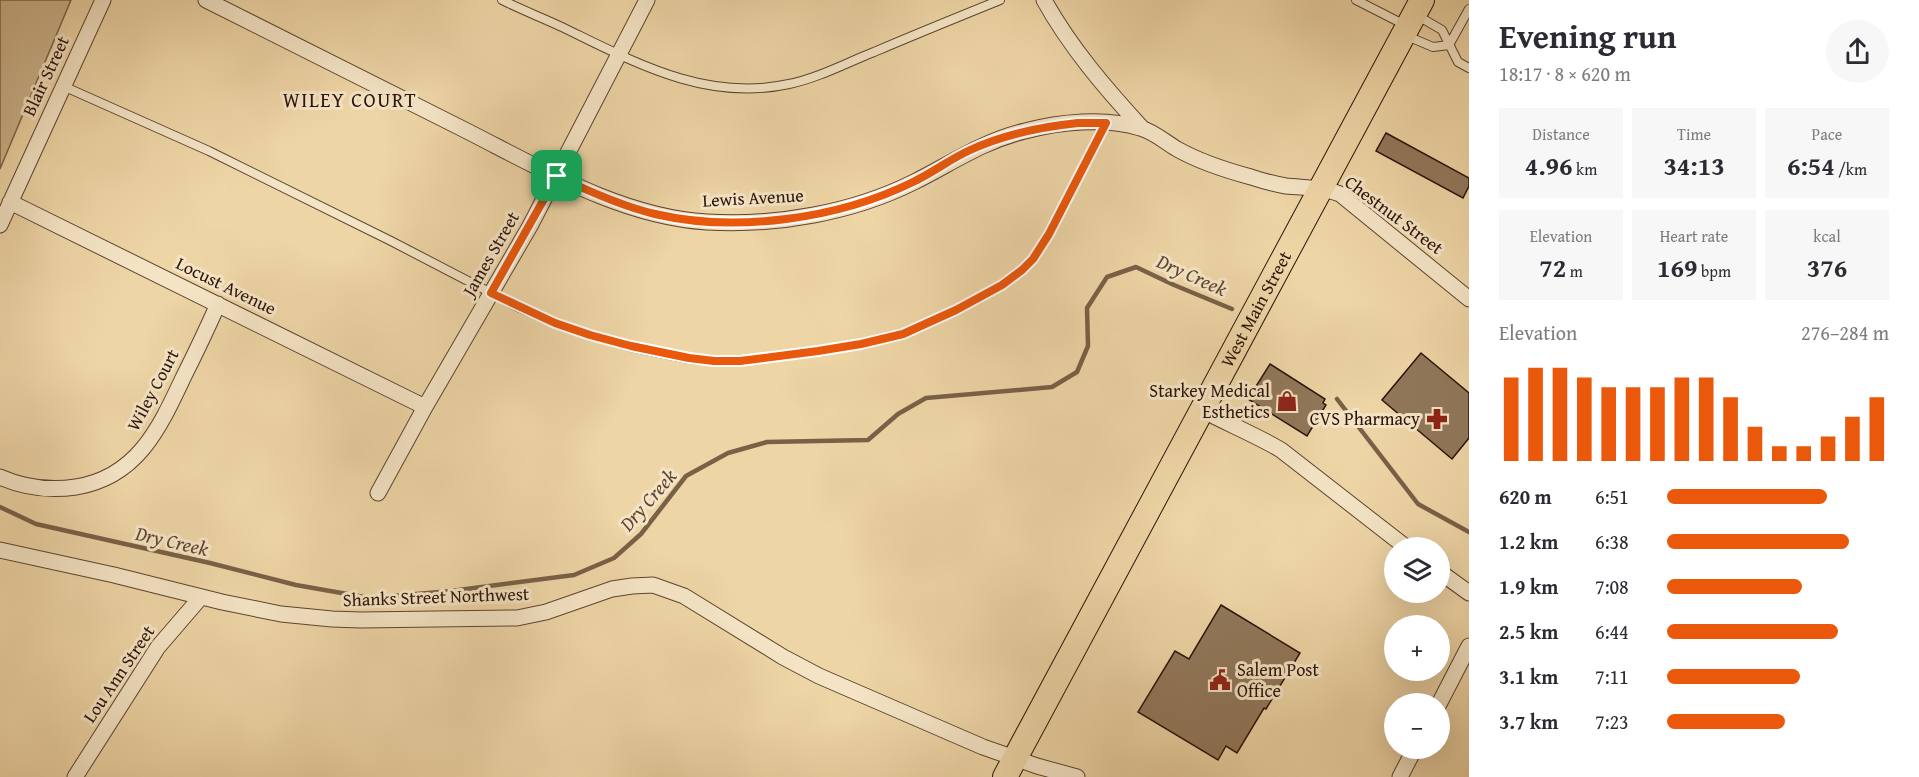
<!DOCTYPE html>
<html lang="en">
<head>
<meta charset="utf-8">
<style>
	body { margin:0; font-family:"Gentium Book Plus",serif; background:#f7f7f7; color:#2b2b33; height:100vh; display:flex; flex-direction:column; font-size:22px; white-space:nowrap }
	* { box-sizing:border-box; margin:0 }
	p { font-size:20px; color:#7c7c81 }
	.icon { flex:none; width:33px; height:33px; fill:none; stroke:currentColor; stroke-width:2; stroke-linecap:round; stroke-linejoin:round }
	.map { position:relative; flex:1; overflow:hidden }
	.drawer { display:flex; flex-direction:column; background:#fff; width:450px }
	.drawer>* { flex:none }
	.controls { position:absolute; left:1384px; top:537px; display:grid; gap:12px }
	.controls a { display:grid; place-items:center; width:66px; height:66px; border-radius:50%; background:#fff; box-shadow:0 6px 24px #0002; font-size:30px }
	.pin { position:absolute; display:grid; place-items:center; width:51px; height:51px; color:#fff; margin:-26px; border-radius:12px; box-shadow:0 3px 9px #0006 }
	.round { display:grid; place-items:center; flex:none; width:63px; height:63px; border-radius:32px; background:#f7f7f7 }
	.summary { display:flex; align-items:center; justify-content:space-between; height:102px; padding:0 30px }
	h1 { font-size:33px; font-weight:700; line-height:45px }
	.figures { display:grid; grid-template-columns:repeat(3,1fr); gap:9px; height:102px; padding:6px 30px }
	.figures div { display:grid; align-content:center; border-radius:0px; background:#f7f7f7; text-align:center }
	.figures b { font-size:26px; font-weight:700 }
	.figures small { font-size:16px; font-weight:400 }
	.figures p { font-size:16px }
	.chart { height:168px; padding:12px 30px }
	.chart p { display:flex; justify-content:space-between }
	.chart svg { width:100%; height:108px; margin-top:6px; stroke:#ea580c; stroke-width:6 }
	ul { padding:0 30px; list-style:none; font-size:20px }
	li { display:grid; grid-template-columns:96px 72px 1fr; align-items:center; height:45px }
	li i { height:15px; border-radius:8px; background:#ea580c }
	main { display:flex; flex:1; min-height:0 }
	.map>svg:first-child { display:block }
	.green { fill:#cdb48b; stroke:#7c644a; stroke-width:1.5 }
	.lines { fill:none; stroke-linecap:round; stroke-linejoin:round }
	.stream { stroke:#796047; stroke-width:4.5 }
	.building { fill:#91785b; stroke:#2c1309; stroke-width:1.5 }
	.lane-casing { stroke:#5c4430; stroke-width:10 }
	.street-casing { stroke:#5c4430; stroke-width:17 }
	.primary-casing { stroke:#2c1309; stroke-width:26 }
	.lane { stroke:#f4e4c5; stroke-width:8 }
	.street { stroke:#f4e4c5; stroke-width:15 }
	.primary { stroke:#eed5a6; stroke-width:24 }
	.route-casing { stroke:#fff; stroke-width:12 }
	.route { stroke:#ea580c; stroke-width:8 }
	.labels { text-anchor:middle; stroke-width:6; stroke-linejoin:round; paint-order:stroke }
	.street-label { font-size:18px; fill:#2c1309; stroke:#f4e4c5 }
	.poi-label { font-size:18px; fill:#2c1309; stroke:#f4e4c5; text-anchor:end }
	.neighbourhood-label { font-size:20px; letter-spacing:1.5px; fill:#2c1309; stroke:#f4e4c5 }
	.water-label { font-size:20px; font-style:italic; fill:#5f4633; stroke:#f4e4c5 }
</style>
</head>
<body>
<main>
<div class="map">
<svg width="1469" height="777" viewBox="0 0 1469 777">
	<rect width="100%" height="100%" fill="#eed5a6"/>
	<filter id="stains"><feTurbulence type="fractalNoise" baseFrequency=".00333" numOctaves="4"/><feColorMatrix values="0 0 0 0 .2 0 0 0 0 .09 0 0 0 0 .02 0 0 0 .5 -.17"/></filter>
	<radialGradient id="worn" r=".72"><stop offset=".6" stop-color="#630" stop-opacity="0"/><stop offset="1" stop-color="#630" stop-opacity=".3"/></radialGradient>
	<path class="green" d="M0,0H71L0,169Z"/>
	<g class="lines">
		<path class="stream" d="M1337,399L1418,504L1469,532
			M0,507L36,524L210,563L296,585L370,598L451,591L574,575L614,558L641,534L686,476L728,453L767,442L868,440L898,414L926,398L1052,387L1077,372L1088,346L1087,308L1107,277L1136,267L1174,285L1232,309"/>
	</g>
	<path class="building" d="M1386,133L1469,178V186L1463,198L1376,151Z
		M1421,353L1469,393V438L1452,459L1382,400Z
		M1270,364L1325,399L1323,403L1326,405L1307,436L1248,399Z
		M1221,605L1300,653L1266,709L1264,708L1237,753L1226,746L1218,760L1138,712L1175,651L1189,659Z"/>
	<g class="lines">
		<defs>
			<path id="lane" d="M502,0C522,10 543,18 564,28C636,63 706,102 789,84C818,78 846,63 874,52C916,34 958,17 1000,0
				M1356,0L1405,25
				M1418,16L1442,30L1458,62L1469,68
				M1407,36L1433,47L1449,45
				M1449,45L1469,9
				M63,86L209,151L391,241L520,308L555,323L590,335L631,347L689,359L714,361H740L818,351L861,344L903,334L956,310L1002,285L1022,270L1033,259L1049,234L1106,123"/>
			<path id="street" d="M206,0C290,42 374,84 457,126C535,165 619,217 707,222C776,226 852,213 914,182C952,163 983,141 1025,131C1059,122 1105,117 1140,128C1153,131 1165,142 1177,149C1200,162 1225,170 1251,177C1263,181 1274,184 1286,186C1306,188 1322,187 1340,194L1469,299
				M1044,0C1070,47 1106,89 1142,128
				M10,202L425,407
				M0,225L103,0
				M1202,410C1228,424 1256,435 1281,450L1407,548
				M0,477C25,488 49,491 76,487C137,477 159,429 183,378C195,354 207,329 218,304
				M378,493L425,407L530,226L647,0
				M0,550L114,575L222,602L281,614L332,619L361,620L517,618L546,612L612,589L632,586L653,585L684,596L783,657L819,676L983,747L1037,766L1077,777
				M1440,572L1469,593
				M1439,704L1469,646
				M75,777L158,647L201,597
				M1400,777L1415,748"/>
			<g id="primary">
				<path id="s1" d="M1005,777L1422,0"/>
			</g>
		</defs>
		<use href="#lane" class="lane-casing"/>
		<use href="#street" class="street-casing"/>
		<use href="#primary" class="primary-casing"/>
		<use href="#lane" class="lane"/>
		<use href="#street" class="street"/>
		<use href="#primary" class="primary"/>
	</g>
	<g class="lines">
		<defs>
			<path id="route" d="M1078,123H1106L1049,234L1033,259L1022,270L1002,285L956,310L903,334L861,344L818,351L740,361H714L689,358L631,346L590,335L555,323L491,293L557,176C588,191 621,206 655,214C736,233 838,219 913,182C932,173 949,160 968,151C1003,134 1040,127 1078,123Z"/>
		</defs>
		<use href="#route" class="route-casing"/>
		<use href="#route" class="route"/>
	</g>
	<defs>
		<symbol id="shop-bare" viewBox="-9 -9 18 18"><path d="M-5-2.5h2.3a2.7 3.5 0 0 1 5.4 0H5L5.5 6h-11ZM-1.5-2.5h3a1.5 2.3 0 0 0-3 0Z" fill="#8f2418" stroke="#f4e4c5" stroke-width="2.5" paint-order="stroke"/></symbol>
		<symbol id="pharmacy-bare" viewBox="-9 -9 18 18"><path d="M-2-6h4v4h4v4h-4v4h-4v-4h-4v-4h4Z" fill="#8f2418" stroke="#f4e4c5" stroke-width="2.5" paint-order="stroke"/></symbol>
		<symbol id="civic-bare" viewBox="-9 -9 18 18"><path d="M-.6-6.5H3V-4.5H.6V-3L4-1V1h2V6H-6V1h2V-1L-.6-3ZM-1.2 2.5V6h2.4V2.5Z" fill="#8f2418" stroke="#f4e4c5" stroke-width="2.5" paint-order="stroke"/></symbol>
	</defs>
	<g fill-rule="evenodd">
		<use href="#shop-bare" x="1272" y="386" width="30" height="30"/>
		<use href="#pharmacy-bare" x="1422" y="404" width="30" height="30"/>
		<use href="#civic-bare" x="1205" y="665" width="30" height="30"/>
	</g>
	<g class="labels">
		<g class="street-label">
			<text transform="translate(46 76) rotate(-65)" y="6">Blair Street</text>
			<text transform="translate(753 198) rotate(-3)" y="6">Lewis Avenue</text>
			<text transform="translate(1394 215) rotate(37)" y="6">Chestnut Street</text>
			<text transform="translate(491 254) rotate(-60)" y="6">James Street</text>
			<text transform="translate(226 286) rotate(26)" y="6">Locust Avenue</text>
			<text dy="6" stroke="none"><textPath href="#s1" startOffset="531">West Main Street</textPath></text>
			<text transform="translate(153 390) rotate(-62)" y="6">Wiley Court</text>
			<text transform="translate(436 597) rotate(-2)" y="6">Shanks Street Northwest</text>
			<text transform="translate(119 674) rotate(-56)" y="6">Lou Ann Street</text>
		</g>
		<g class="poi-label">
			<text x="1270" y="397">Starkey Medical<tspan x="1270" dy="21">Esthetics</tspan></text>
			<text x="1420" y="425">CVS Pharmacy</text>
			<text x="1237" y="676" text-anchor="start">Salem Post<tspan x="1237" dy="21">Office</tspan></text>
		</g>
		<g class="neighbourhood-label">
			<text x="350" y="107">WILEY COURT</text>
		</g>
		<g class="water-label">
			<text transform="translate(1192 275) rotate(24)" y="7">Dry Creek</text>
			<text transform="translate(648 500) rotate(-49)" y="7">Dry Creek</text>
			<text transform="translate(172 541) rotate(13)" y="7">Dry Creek</text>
		</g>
	</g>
	<rect width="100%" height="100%" filter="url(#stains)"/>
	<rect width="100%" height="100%" fill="url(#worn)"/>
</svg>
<div class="controls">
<a><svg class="icon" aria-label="layers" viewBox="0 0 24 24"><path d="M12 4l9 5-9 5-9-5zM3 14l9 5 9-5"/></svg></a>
<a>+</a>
<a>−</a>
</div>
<div class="pin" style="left:557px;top:176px;background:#1e9e55"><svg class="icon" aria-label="arrive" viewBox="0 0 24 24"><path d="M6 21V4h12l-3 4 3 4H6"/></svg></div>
</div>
<section class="drawer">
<div class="summary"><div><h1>Evening run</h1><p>18:17 · 8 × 620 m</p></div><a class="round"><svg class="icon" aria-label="share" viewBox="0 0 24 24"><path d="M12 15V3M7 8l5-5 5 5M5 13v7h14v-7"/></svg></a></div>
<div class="figures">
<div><p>Distance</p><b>4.96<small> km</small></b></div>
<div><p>Time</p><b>34:13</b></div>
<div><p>Pace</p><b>6:54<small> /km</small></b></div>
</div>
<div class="figures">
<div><p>Elevation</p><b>72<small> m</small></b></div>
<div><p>Heart rate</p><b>169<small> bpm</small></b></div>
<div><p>kcal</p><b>376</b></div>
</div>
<div class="chart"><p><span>Elevation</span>276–284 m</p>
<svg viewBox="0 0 160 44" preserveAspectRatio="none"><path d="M5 44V10M15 44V6M25 44V6M35 44V10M45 44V14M55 44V14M65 44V14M75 44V10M85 44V10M95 44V18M105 44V30M115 44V38M125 44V38M135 44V34M145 44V26M155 44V18"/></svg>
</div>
<ul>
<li><b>620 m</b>6:51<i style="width:72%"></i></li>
<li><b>1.2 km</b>6:38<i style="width:82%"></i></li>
<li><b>1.9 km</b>7:08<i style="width:61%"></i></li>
<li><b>2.5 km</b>6:44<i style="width:77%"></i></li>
<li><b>3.1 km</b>7:11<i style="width:60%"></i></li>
<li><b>3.7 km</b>7:23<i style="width:53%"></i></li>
</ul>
</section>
</main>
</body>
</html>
